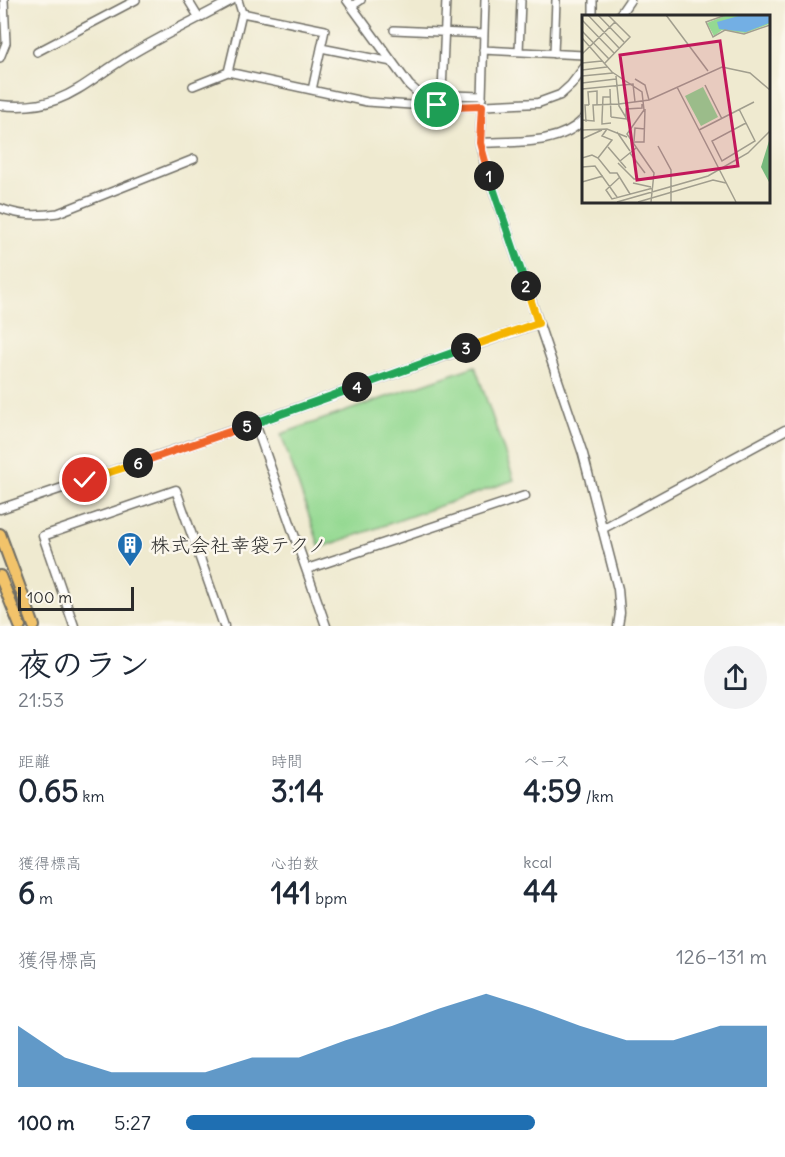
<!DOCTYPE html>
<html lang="ja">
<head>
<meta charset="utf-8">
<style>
	body { margin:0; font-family:Delius,"Klee One",sans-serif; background:#f2f2f3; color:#1f2937; height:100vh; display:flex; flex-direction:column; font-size:22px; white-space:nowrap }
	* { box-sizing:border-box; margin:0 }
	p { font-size:20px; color:#747a83 }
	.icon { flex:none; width:33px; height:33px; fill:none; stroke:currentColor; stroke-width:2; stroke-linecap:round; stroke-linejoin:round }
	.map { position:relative; height:626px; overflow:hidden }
	.sheet { display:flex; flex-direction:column; background:#fff; flex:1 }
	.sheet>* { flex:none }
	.scale { position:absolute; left:18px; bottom:15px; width:116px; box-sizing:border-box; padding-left:6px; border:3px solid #2b2b2b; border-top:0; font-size:16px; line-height:21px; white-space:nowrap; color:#2b2b2b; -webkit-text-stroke:4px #fbf7ec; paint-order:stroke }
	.pin { position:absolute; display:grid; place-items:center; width:51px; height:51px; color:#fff; margin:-26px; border:3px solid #fff; border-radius:50%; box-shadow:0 2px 6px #0007 }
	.km { position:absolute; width:30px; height:30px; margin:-15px; border-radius:50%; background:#222; color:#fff; font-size:16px; line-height:30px; text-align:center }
	.round { display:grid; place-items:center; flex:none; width:63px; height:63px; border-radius:32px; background:#f2f2f3 }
	.overview { display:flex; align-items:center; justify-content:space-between; height:102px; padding:0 18px }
	h1 { font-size:33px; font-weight:700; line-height:45px }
	.metrics { display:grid; grid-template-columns:repeat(3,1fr); gap:9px; height:102px; padding:6px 18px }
	.metrics div { display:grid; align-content:center }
	.metrics b { font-size:30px; font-weight:700 }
	.metrics small { font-size:16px; font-weight:400 }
	.metrics p { font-size:16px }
	.chart { height:168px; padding:12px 18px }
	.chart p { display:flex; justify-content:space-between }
	.chart svg { width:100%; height:108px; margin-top:6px; fill:#1f6fb2; opacity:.7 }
	ul { padding:0 18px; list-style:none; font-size:20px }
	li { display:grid; grid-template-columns:96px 72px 1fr; align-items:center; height:45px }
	li i { height:15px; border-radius:8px; background:#1f6fb2 }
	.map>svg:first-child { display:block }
	.green { fill:#94d992; stroke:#60825e; stroke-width:1.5 }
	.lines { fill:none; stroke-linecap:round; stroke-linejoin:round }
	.minor-casing { stroke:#706e65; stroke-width:10 }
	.tertiary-casing { stroke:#706e65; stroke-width:11 }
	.trunk-casing { stroke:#706e65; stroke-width:14 }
	.minor { stroke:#fff; stroke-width:7 }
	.tertiary { stroke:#fff; stroke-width:8 }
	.trunk { stroke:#f2c36a; stroke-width:10 }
	.split-1-casing { stroke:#fff; stroke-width:12 }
	.split-2-casing { stroke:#fff; stroke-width:12 }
	.split-3-casing { stroke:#fff; stroke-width:12 }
	.split-4-casing { stroke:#fff; stroke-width:12 }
	.split-5-casing { stroke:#fff; stroke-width:12 }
	.split-6-casing { stroke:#fff; stroke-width:12 }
	.split-7-casing { stroke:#fff; stroke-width:12 }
	.split-1 { stroke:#f0652b; stroke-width:8 }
	.split-2 { stroke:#22a559; stroke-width:8 }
	.split-3 { stroke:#f5b400; stroke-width:8 }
	.split-4 { stroke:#22a559; stroke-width:8 }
	.split-5 { stroke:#22a559; stroke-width:8 }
	.split-6 { stroke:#f0652b; stroke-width:8 }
	.split-7 { stroke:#f5b400; stroke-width:8 }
	.labels { text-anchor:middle; stroke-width:5; stroke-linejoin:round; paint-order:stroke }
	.poi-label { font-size:20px; fill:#2b2b2b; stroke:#fbf7ec; text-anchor:start }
	.inset-road { fill:none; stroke:#a19e8e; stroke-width:1.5 }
	.view { fill:#c2185b; fill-opacity:0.15; stroke:#c2185b; stroke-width:3 }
	.inset-edge { fill:none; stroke:#2b2b2b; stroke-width:3 }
</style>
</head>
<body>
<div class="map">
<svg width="785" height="626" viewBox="0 0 785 626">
	<rect width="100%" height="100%" fill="#fbf7ec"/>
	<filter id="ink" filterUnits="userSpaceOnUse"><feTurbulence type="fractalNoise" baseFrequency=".0167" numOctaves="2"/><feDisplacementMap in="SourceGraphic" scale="12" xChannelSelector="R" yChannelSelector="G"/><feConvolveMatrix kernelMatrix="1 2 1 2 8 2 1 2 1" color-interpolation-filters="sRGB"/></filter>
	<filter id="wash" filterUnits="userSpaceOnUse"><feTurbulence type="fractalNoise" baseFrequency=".008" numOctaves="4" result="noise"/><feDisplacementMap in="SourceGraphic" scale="24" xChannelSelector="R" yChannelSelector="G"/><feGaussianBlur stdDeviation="1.35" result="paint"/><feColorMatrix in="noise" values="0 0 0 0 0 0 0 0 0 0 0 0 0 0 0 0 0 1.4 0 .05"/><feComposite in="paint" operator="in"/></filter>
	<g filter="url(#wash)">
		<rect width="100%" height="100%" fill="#efead0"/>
		<path class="green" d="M475,366L514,480L320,548L281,434Z"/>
	</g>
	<g filter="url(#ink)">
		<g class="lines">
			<defs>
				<path id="minor" d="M188,0L199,18
					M238,0L242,13L228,72L367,102L426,106L436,105
					M446,0L442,92L451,95L482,96
					M352,6L361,0
					M242,13L325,30L312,90
					M593,16V0
					M394,30L483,34
					M321,48L392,62
					M483,50L584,55
					M37,52L136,0
					M519,52L521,0
					M554,54L556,0
					M0,58L6,43L4,0
					M193,86L228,72
					M482,98L485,0
					M0,208C20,216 37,216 58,213L194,159"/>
				<path id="tertiary" d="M347,0L409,85L426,100L437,105L453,107L538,103L560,95L571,85L584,68
					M619,16L630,0
					M0,105C63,112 81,84 130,55C163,35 198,19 232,0
					M482,106L480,143L485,165L583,454L618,589L620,613L618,626
					M480,143C514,141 559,146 584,119
					M255,423L326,626
					M0,509L255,423L538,323
					M602,529L785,430
					M307,569L525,496
					M74,626L43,536L176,490L224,626"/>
				<path id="trunk" d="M0,534L34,626
					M0,576L20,626"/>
			</defs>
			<use href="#minor" class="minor-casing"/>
			<use href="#tertiary" class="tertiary-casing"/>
			<use href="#trunk" class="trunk-casing"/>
			<use href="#minor" class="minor"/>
			<use href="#tertiary" class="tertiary"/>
			<use href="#trunk" class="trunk"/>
		</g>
	</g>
	<g class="lines" filter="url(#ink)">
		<defs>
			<path id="split-1" d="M437,105L453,107L482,106L480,143L489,176"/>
			<path id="split-2" d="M489,176L526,286"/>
			<path id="split-3" d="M466,348L538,323L526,286"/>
			<path id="split-4" d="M357,387L466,348"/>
			<path id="split-5" d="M247,426L357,387"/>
			<path id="split-6" d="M138,463L247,426"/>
			<path id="split-7" d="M85,480L138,463"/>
		</defs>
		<use href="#split-1" class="split-1-casing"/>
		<use href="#split-2" class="split-2-casing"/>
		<use href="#split-3" class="split-3-casing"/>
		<use href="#split-4" class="split-4-casing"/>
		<use href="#split-5" class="split-5-casing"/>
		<use href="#split-6" class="split-6-casing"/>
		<use href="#split-7" class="split-7-casing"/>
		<use href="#split-1" class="split-1"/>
		<use href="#split-2" class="split-2"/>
		<use href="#split-3" class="split-3"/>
		<use href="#split-4" class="split-4"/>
		<use href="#split-5" class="split-5"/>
		<use href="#split-6" class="split-6"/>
		<use href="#split-7" class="split-7"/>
	</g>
	<defs>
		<symbol id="building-pin" viewBox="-11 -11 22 30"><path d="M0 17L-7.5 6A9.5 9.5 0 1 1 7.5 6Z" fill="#1f6fb2" stroke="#fbf7ec"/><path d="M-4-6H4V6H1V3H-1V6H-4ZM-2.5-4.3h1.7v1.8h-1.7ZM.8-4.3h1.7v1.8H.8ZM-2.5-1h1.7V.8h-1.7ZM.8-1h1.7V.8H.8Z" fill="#fff"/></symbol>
	</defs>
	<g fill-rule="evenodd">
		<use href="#building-pin" x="115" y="530" width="30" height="40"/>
	</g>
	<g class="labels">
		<g class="poi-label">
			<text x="150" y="552">株式会社幸袋テクノ</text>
		</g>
	</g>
	<g transform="translate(582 15)">
		<rect width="188" height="188" fill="#efead0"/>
		<path d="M121,72L136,102L119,111L103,81Z" fill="#94d992"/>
		<path d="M187,126V167L179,152Z" fill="#77b97c"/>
		<path d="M145,0H187V9L163,18L140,15L132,21L125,8Z" fill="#94d992"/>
		<path d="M160,0H187V8L164,17L137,14L135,7Z" fill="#73afe4"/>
		<path class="inset-road" d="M6,0L37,33M16,0L42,27M84,0L126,56M144,0L124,7L131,22L143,15L162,19L188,10M0,5L32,38M0,16L27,44M0,23L30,57L60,77L62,95L45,119L72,158L69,187M0,39L33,7M0,48L20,46M22,49L48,22L26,0M0,55L25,52M0,61L31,58M34,61L37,91L48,109M53,64L63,70L67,85M0,68L34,64M123,70L140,104M95,72L154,187M0,74L51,69L53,87M28,74L29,102M37,89L67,85L140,52L168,58L188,75M7,90L6,77L15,76V90M157,94L173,126L140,146L130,126L164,108M29,102L44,104V94L60,93V89M0,105L12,106L11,90L37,89M4,107L3,90H7M29,108L20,109V104L21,82H29M0,115L25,114L45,122M117,115L172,87M35,117L48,136M0,124L20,115M52,126L53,113L63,114M50,127H62L63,94M76,131L89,155V187M26,132L44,153M48,138L63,158M0,143L10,140L16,143L28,158H35L48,179M16,143L30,125L20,121L25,114M38,146L54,133M36,148L52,164H72M0,152L13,151L35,182M38,162L24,175L30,184L71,173M0,167L21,161M51,168L69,172M35,187L126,161L166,138L188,116M56,187L131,165L144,168"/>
		<path class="view" d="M138,26L156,151L55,165L38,40Z"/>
		<rect width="188" height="188" class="inset-edge"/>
	</g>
</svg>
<div class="scale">100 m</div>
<div class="pin" style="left:437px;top:105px;background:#1e9e55"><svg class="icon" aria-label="arrive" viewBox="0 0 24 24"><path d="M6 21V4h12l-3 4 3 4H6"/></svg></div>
<div class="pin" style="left:85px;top:480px;background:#d93025"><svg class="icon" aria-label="check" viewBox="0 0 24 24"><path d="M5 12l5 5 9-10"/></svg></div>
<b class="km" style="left:489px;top:176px">1</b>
<b class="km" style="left:526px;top:286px">2</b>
<b class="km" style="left:466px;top:348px">3</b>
<b class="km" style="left:357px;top:387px">4</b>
<b class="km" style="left:247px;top:426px">5</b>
<b class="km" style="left:138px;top:463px">6</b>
</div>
<section class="sheet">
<div class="overview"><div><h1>夜のラン</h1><p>21:53</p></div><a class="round"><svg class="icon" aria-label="share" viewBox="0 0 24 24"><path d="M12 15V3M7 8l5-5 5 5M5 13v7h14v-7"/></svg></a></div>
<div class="metrics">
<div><p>距離</p><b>0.65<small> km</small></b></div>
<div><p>時間</p><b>3:14</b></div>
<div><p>ペース</p><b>4:59<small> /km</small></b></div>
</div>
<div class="metrics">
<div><p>獲得標高</p><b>6<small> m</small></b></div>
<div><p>心拍数</p><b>141<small> bpm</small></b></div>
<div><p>kcal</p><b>44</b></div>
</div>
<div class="chart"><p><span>獲得標高</span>126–131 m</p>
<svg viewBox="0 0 160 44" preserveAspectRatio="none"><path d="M0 44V19L10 32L20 38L30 38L40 38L50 32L60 32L70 25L80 19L90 12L100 6L110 12L120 19L130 25L140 25L150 19L160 19V44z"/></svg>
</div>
<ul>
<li><b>100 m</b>5:27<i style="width:60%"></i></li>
</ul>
</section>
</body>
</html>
